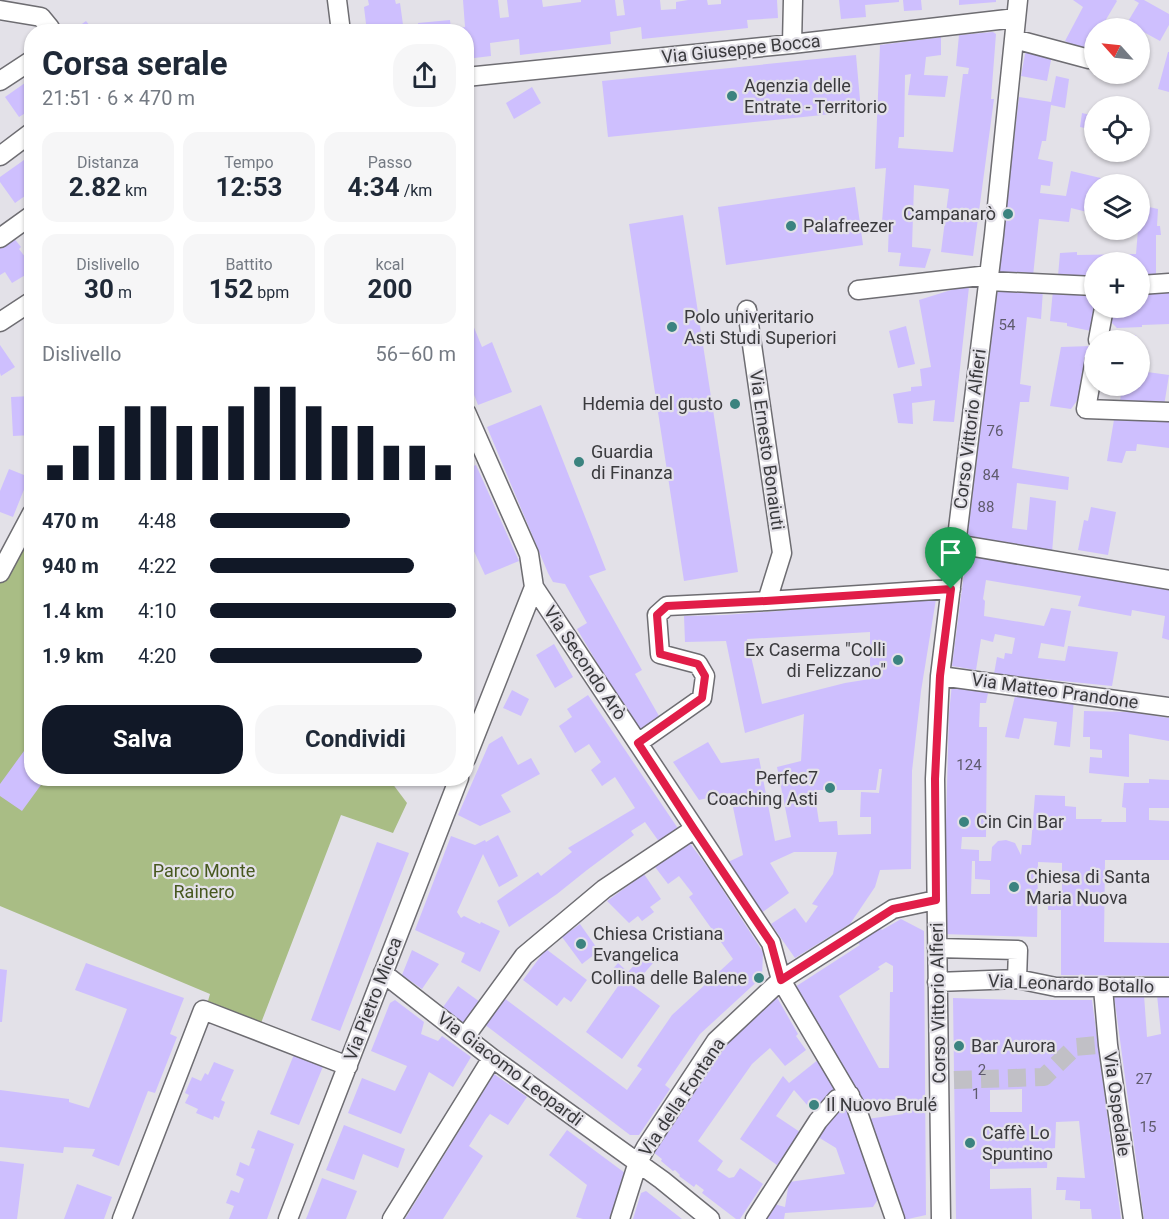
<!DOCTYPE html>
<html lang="it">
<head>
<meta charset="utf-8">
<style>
	body { margin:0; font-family:Roboto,sans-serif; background:#f6f6f7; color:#1f2937; height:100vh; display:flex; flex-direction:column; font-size:22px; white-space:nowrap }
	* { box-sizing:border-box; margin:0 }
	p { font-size:20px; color:#747a83 }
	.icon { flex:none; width:33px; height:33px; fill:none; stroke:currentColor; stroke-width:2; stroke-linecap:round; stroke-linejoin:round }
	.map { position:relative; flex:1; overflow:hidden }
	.side { position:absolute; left:24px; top:24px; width:450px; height:762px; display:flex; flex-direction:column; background:#fff; border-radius:24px; box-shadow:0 2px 4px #0004 }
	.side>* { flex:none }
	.needle { width:39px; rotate:297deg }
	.fabs { position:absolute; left:1084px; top:18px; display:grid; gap:12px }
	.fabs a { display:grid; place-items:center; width:66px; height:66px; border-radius:50%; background:#fff; box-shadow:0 2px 4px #0004; font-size:30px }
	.pin { position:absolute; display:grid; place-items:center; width:51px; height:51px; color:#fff; margin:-62px -26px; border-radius:50% 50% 50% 0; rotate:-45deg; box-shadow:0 0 6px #0007 }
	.pin .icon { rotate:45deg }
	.round { display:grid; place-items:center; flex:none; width:63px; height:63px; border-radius:24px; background:#f6f6f7 }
	.summary { display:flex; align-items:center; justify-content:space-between; height:102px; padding:0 18px }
	h1 { font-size:33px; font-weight:700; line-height:45px }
	.stats { display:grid; grid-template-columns:repeat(3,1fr); gap:9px; height:102px; padding:6px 18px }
	.stats div { display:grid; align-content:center; border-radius:15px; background:#f6f6f7; text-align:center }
	.stats b { font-size:26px; font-weight:700 }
	.stats small { font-size:16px; font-weight:400 }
	.stats p { font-size:16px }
	.chart { height:168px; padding:12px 18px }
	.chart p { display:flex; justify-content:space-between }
	.chart svg { width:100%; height:108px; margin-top:6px; stroke:#111827; stroke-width:6 }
	.primary-button { display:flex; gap:12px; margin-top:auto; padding:12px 18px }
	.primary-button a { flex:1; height:69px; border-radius:24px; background:#111827; color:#fff; font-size:24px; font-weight:700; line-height:69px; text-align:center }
	.primary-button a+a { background:#f6f6f7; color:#1f2937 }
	ul { padding:0 18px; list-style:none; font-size:20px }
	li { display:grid; grid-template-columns:96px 72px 1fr; align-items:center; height:45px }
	li i { height:15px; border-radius:8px; background:#111827 }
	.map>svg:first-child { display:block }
	.green { fill:#a9bd85 }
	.building { fill:#cebffe; fill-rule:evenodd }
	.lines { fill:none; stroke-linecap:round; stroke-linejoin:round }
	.minor-tunnel { stroke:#c1c0c6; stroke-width:18; stroke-dasharray:18 9; stroke-linecap:butt }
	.minor-casing { stroke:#6e6d72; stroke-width:21 }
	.minor { stroke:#fff; stroke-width:18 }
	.route-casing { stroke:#fff; stroke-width:12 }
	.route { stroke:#e11d48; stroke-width:8 }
	.poi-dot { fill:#3b837f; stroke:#e3e1e8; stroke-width:2 }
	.labels { text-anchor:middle; stroke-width:4.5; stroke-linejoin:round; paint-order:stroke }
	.number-label { font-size:15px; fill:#5f5b6d }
	.street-label { font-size:18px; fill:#3a3a3d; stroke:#e3e1e8 }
	.poi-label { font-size:18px; fill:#3a3a3d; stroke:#e3e1e8; text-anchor:start }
	.park-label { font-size:18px; fill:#47581f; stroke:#e3e1e8 }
</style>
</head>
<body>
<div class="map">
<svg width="1169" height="1219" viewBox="0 0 1169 1219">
	<rect width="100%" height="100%" fill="#e3e1e8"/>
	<path class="green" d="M31,513L32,778L389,779L407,803L393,833L341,815L261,1023L208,1001L210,994L0,906V573Z"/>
	<path class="building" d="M368,0H395L396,4L400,3L404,32H367L364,7L369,5Z
		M463,0H498L500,18L509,17L507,0H542L543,7L581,2V0H615L617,16L625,15L623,0H660L661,10L676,9V2L688,0H707L708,5L721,4V0H777L778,18L747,20L748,28L642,39L641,27L610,32L611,44L520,55L519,39L490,43L491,56L466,59V32H419L418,23L450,20L451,29L465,27Z
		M839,0H899V2L865,5L866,17L841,19Z
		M903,0H921L922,10L904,11Z
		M959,0H996V2L959,5Z
		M1073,0H1116L1117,1L1101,28H1095V40L1088,53L1065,41L1083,7Z
		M1134,0H1144L1169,14V25L1160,41L1140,30V28H1137L1127,23L1139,3Z
		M86,21L94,31L100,26L104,32H71Z
		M993,32L996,34L991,99H994L973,256L941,252L949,189L914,185L912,247L931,249L925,268L899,266L901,253L888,252L889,222H882L886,168L875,169L880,45L941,37V55L926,57L924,75L948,76L945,97L908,95L911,74L905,75L904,137H899L898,148L953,152L963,74H968L969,68L956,66L959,35Z
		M1026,49L1052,55L1047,81L1021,76Z
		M1168,52H1169V92L1158,89Z
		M856,55L861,111L608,137L602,81Z
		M1102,74H1128L1126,81Z
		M1056,76L1069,79L1065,108L1051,105L1046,141H1042L1038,159L1053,162L1050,186L1041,185L1040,193L1066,196L1071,171L1126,184H1095V214L1071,208L1069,222L1039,219L1033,276L998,275L1019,97L1051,102Z
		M32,78V109L19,117L5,97Z
		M532,87L541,103L514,119L506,103Z
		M1082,113L1095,116V130L1080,127Z
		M24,160L32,170V191L15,203L0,182V177Z
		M855,187L863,245L726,265L718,207Z
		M1140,205L1158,209L1157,226H1160L1161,235H1156V274L1140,275V262H1095V275L1058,276L1060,253L1077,252V255L1136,254L1138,230H1140Z
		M683,215L738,572L684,581L629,224Z
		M13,237L21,247L19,249L32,266V271L12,283L5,272L0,275V246Z
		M964,286L969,287L954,422L933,421L935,400L912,403L913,424L898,423L893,394L911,391V387L922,386L920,369L931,367L919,300Z
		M998,287L1043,290L1041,319L1027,317L1020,384L1031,386L1029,402H1020L1012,468L1069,477L1068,490L1017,483L1012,528L1027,530L1030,497L1056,501L1052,553L967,540Z
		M1053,290L1095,293V308L1091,331L1067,326V323L1050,321Z
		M1169,291V324L1142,325V327L1117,328L1110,321L1113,308H1140V293Z
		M466,308L482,347L492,342L512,392L478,405L466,374Z
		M906,326L915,364L898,368L889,331Z
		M1104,335H1136L1137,340H1103Z
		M0,345L15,367L1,376L0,373Z
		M1091,346L1084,391L1071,409L1050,406L1061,347Z
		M1140,371L1169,375L1164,406L1120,401L1122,386H1140Z
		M32,396V435L13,436L11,397Z
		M541,405L606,570L589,576L642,670L635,674L659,716L638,732L577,629L587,623L565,584L553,582L548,573L487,427Z
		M1115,414L1169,418V448L1137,444L1136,451H1126L1122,463L1107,461Z
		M476,465L519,561L485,575L466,534V469Z
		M9,469L29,477L13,517L0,512V491Z
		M1091,507L1116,512L1108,555L1078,550L1084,520L1088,521Z
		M967,550L1169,589V640L1162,638L1165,616L1132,610L1131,616L1078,606L1081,596L986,580L983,599L985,601L984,616L1044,626L1051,608L1071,611L1064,647L1041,643L1038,658L1065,661L1068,646L1118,652L1112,686L994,674L997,657L1004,659L1005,653L1012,654L1015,638L995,634L993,642L981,639L976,670L952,666Z
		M936,599L921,691L912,771L911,869L880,870L875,887L850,924L795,958L771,924L795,908L806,923L818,906L812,904L833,874L837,852H794L770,863L789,893L760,914L726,863L743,855L730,793L699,800L673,762L708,742L721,763L759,758L775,841L791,837L777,767L801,761L804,714L745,733L726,641L685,642L684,616L725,615ZM870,632V679L845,683L762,704L747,639ZM879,769H882L879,793L861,792L860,817H871V834L838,835L837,821L819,822L814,790H876Z
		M554,644L573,677L555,688L536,655Z
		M952,684L989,688L986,703H980L979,727H987L986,837H962L961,849L979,850V861H991L992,847L998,841L1006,840L1015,843L1021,855L1022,845H1031L1035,795L1065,796V806L1076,807V819H1102L1101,822H1126V808L1122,807L1124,783H1149V779L1169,780V808H1149V820L1169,821V860H1105L1104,942L1169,943V976L1061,975V910H1048V892H1062V863L1038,862L1037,937L943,934L949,713ZM972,861H975V879L990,880V894H971Z
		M512,690L529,699L521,716L503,708Z
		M1016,692L1074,699L1070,747L1054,745L1057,722L1024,718L1019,739L1005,737Z
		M588,695L679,830L660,843L645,822L631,831L634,835L587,870L557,894L509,927L497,901L538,872L541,876L572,852L568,848L635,808L615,777L602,786L591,770L601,762L589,744L575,753L559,726L572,717L567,709Z
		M1084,711L1129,712L1169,718V741L1129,734V777L1089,773L1090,757L1102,758V750L1090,749V737H1083Z
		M502,736L518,765L531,758L540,774L501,795L511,812L480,826L458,815L489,744Z
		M32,740V778H46L22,811L0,796V784Z
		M498,835L518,876L499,887L483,854L457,912L461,918L464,916L480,924L481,922L500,931L480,972L461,962L465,953L415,930L451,836L475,845L485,840L486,842Z
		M686,838L709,869L763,952L762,977L700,1034L665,1085L670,1089L639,1135H630L484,1024L504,998L627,1090L642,1069L637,1066L672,1015L733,959L689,897L693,894L679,876L668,884L652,863Z
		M377,842L409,853L340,1031L311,1020Z
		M644,874L661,899L650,907L654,912L642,921L638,916L629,923L607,901Z
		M901,919L924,931L926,1215L908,1219H903L867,1119L903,1114L902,1099L861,1101L795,987L860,945L858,943L880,928L882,930ZM886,962L893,966V992H890L889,1068H879L839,996L880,969L878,967Z
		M580,924L599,951L582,964L562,937Z
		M546,949L587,980L571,1002L564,997L557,1006L523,980Z
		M412,950L439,964L422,989L402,975Z
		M644,954L654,962L633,986L660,1006L622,1059L586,1032L623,979L611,971L618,963L628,972Z
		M86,963L184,998L170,1034L177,1037L155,1093L148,1091L119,1166L92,1156L95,1149L64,1147L63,1153L0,1147V1090L69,1099V1102L89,1108L127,1009L75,990Z
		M0,969L7,970L2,1022H0Z
		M458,986L480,1002L463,1025L441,1010Z
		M775,994L798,1034L796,1036L806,1050L785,1066L770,1048L752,1064L698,1141L723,1161L717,1170L729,1178L734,1177L740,1168L763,1184L740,1219H736L702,1193L704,1190L696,1184L694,1187L679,1176L680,1175L675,1170L673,1171L661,1161L662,1159L653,1152L723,1046Z
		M1169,994V1219H1144L1114,995H1144L1147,1037L1161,1034L1157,995Z
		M953,998L1018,1000H1092L1121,1219H1092L1091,1209H1080V1201L1065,1200L1066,1190H1056L1057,1177L1085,1178L1079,1121L1056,1122L1055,1148L1048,1149L1047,1168L990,1169V1189L1031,1188L1032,1219H956ZM1022,1089V1112H990V1090Z
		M395,1000L424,1022L421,1034L438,1041L442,1036L471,1057L453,1087L429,1072L401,1134L348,1113L362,1078L395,1091L407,1066L371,1051L390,1003Z
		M295,1052L324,1064L299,1125L270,1114Z
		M819,1059L839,1087L815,1114L794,1090L776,1116L800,1132L777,1165L740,1139L783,1076L789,1083Z
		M214,1062L234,1070L221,1100L225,1102L219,1118L214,1116L213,1120L196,1113L198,1109L185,1103L189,1095L185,1093L192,1077L201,1081L205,1073L208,1075Z
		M494,1074L527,1097L508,1125L490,1114L486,1119L469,1146L483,1156L443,1219H405Z
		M839,1105L850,1111L848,1115L854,1118L880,1196L873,1207L785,1213L784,1219H765L774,1204L785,1207L789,1182L845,1174L836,1148L818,1137Z
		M344,1125L405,1149L398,1168L363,1154L354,1180L326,1170Z
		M258,1130L294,1144L267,1219H229L234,1206L226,1203L231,1190L239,1193L244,1179L236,1175L240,1162L249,1166L255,1149L251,1148Z
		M567,1130L625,1173L611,1219H583L576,1217L587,1185L549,1155Z
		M0,1161L24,1164L17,1219H0Z
		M322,1178L357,1191L346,1219H306Z
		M77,1184L112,1197L104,1219H64Z
		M646,1191L682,1219H633L641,1193Z"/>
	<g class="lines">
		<path class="minor-tunnel" d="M954,1080L1044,1077L1075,1047L1098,1045"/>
		<defs>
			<path id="minor" d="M337,0L341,32
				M0,10L41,17L50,28V32
				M1014,39L1089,59
				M792,44L793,0
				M466,77L792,44L1016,18
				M0,81L32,60
				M0,156L32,132
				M0,238L32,215
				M988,281L1095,286
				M1140,285L1169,283
				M858,290L989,275
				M747,310L782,553L767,601
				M0,322L32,301
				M1098,340L1104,308
				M1095,359L1086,409L1169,412
				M466,412L529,554L534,587L771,943L781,980L856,1107L895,1219
				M956,544L1169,580
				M0,573L32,513
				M940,676L1169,707
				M638,743L702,698L705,676L698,664L660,654L657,615L667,606L767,601L951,589
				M466,759L534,587
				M937,948L1018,950L1017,979
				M383,973L492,1058L662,1180L710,1219
				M937,982L1017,979L1056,987H1169
				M1103,988L1108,1045L1133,1219
				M465,1037L524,956L604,889L694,829
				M122,1219L203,1010L348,1066
				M288,1219L459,778
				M392,1219L492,1058
				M620,1219L638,1162L646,1147L716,1041L781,980L893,909L936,900
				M755,1219L818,1121L837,1099L850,1095
				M941,1219L935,779L940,676L994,235L1018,0"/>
		</defs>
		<use href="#minor" class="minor-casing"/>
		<use href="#minor" class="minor"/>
	</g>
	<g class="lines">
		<defs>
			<path id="route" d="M951,589L940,676L935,779L936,900L893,909L781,980L771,943L694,829L638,743L702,698L705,676L698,664L660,654L657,615L667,606L766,601Z"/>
		</defs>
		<use href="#route" class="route-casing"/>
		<use href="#route" class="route"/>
	</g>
	<g class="poi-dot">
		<circle cx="732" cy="96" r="6"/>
		<circle cx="1008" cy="214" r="6"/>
		<circle cx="791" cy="226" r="6"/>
		<circle cx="672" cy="327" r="6"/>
		<circle cx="735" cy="404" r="6"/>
		<circle cx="579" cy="462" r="6"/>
		<circle cx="898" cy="660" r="6"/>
		<circle cx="830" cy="788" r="6"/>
		<circle cx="964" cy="822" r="6"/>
		<circle cx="1014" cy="887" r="6"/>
		<circle cx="581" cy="944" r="6"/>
		<circle cx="759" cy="978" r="6"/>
		<circle cx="959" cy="1046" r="6"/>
		<circle cx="814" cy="1105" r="6"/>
		<circle cx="970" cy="1143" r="6"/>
	</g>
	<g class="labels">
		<g class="number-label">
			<text x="1007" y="330">54</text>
			<text x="995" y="436">76</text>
			<text x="991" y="480">84</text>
			<text x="986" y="512">88</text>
			<text x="969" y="770">124</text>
			<text x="982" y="1075">2</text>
			<text x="1144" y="1084">27</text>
			<text x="976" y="1099">1</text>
			<text x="1148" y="1132">15</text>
		</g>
		<g class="street-label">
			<text transform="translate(741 49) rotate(-6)" y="6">Via Giuseppe Bocca</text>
			<text transform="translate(970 429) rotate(-83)" y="6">Corso Vittorio Alfieri</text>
			<text transform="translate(767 450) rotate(82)" y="6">Via Ernesto Bonaiuti</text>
			<text transform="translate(585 663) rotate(56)" y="6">Via Secondo Arò</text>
			<text transform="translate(1055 691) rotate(8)" y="6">Via Matteo Prandone</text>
			<text transform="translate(1071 984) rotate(2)" y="6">Via Leonardo Botallo</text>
			<text transform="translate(373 999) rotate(-69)" y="6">Via Pietro Micca</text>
			<text transform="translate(938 1003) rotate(-91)" y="6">Corso Vittorio Alfieri</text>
			<text transform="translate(510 1069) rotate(37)" y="6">Via Giacomo Leopardi</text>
			<text transform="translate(682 1097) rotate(-56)" y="6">Via della Fontana</text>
			<text transform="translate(1117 1104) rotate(82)" y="6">Via Ospedale</text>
		</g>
		<g class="poi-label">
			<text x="744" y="92">Agenzia delle<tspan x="744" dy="21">Entrate - Territorio</tspan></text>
			<text x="996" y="220" text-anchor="end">Campanarò</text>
			<text x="803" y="232">Palafreezer</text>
			<text x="684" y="323">Polo univeritario<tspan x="684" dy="21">Asti Studi Superiori</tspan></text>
			<text x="723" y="410" text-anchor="end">Hdemia del gusto</text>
			<text x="591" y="458">Guardia<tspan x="591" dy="21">di Finanza</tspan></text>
			<text x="886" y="656" text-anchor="end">Ex Caserma "Colli<tspan x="886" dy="21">di Felizzano"</tspan></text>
			<text x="818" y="784" text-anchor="end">Perfec7<tspan x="818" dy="21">Coaching Asti</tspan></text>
			<text x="976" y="828">Cin Cin Bar</text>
			<text x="1026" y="883">Chiesa di Santa<tspan x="1026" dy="21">Maria Nuova</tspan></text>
			<text x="593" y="940">Chiesa Cristiana<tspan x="593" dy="21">Evangelica</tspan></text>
			<text x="747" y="984" text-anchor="end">Collina delle Balene</text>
			<text x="971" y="1052">Bar Aurora</text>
			<text x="826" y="1111">Il Nuovo Brulé</text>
			<text x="982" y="1139">Caffè Lo<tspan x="982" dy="21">Spuntino</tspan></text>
		</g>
		<g class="park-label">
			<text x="204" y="877">Parco Monte<tspan x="204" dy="21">Rainero</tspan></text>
		</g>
	</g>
</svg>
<div class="fabs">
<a><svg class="needle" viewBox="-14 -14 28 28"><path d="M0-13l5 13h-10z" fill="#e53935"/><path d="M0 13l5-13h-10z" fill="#747a83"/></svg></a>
<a><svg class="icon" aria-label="locate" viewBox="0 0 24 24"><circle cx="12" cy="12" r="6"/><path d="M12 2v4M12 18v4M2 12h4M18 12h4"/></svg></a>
<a><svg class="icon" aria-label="layers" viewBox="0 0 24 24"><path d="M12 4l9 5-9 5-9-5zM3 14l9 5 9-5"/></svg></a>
<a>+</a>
<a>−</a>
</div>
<div class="pin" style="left:951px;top:589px;background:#1e9e55"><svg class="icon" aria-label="arrive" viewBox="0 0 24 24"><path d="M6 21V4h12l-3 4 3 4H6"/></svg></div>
<section class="side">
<div class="summary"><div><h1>Corsa serale</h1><p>21:51 · 6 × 470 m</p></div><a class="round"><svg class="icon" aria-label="share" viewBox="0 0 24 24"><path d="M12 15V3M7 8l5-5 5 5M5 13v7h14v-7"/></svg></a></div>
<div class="stats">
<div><p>Distanza</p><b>2.82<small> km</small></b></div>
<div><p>Tempo</p><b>12:53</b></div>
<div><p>Passo</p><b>4:34<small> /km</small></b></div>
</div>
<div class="stats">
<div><p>Dislivello</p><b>30<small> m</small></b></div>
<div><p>Battito</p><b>152<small> bpm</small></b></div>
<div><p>kcal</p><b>200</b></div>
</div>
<div class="chart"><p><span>Dislivello</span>56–60 m</p>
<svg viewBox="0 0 160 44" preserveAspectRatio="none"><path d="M5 44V38M15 44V30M25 44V22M35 44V14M45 44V14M55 44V22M65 44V22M75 44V14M85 44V6M95 44V6M105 44V14M115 44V22M125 44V22M135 44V30M145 44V30M155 44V38"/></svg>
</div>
<ul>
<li><b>470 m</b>4:48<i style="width:57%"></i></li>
<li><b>940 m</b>4:22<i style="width:83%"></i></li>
<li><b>1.4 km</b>4:10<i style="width:100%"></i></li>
<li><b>1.9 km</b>4:20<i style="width:86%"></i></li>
</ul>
<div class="primary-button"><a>Salva</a><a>Condividi</a></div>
</section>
</div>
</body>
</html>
